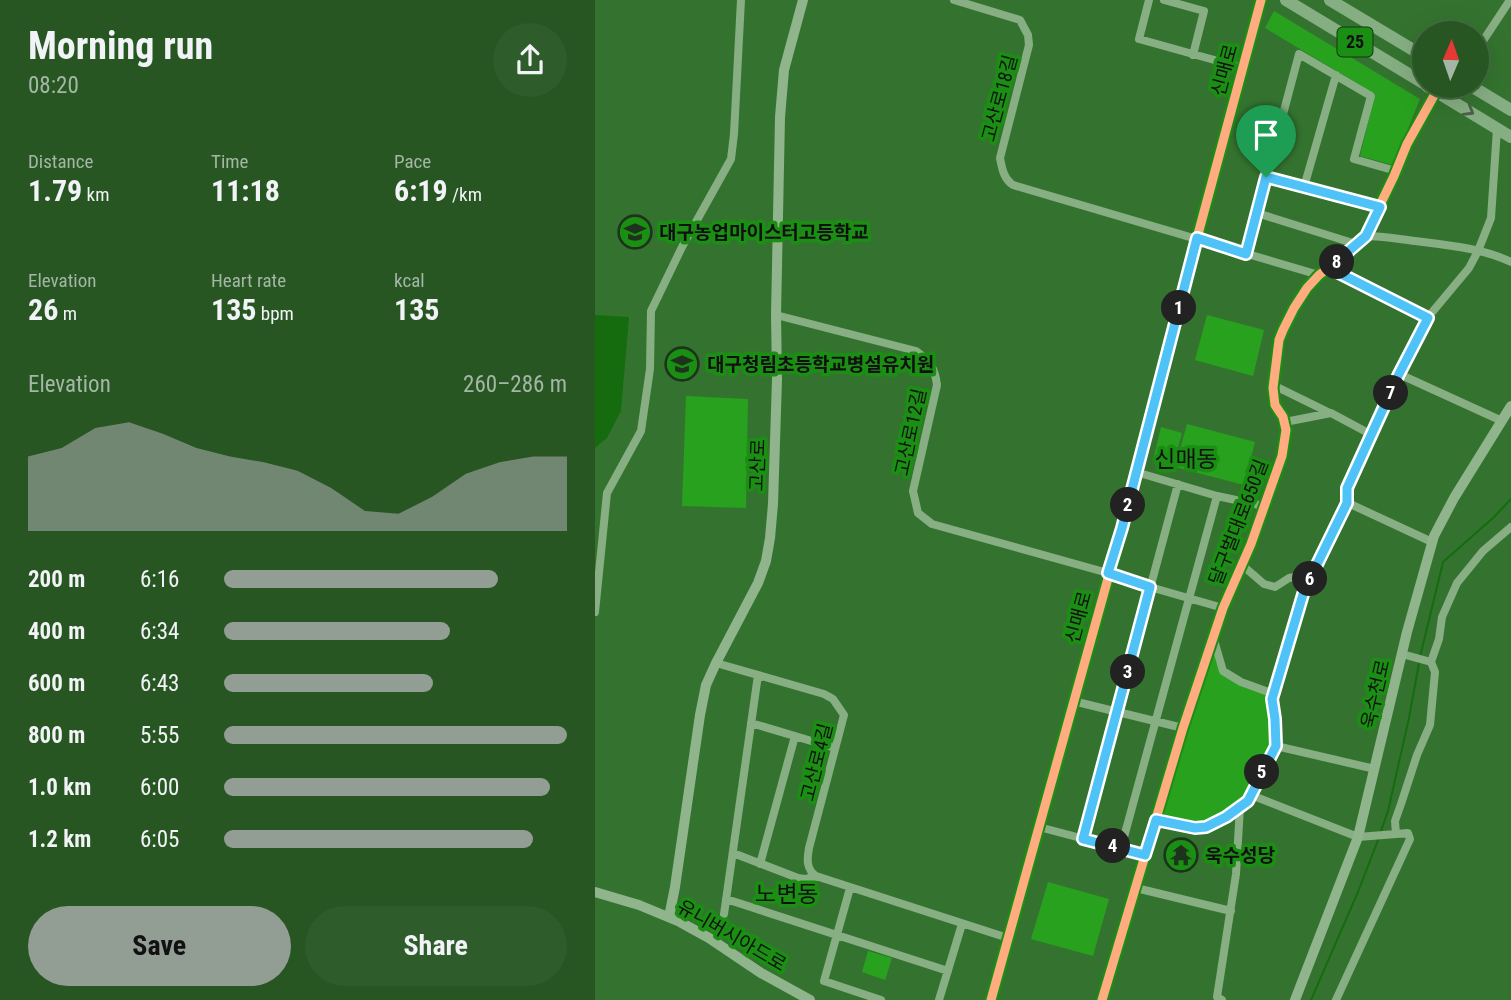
<!DOCTYPE html>
<html lang="en">
<head>
<meta charset="utf-8">
<style>
	body { margin:0; font-family:"Roboto Condensed","Noto Sans KR",sans-serif; background:#2f5c2b; color:#f1f3f6; height:100vh; display:flex; flex-direction:column; font-size:26px; white-space:nowrap }
	* { box-sizing:border-box; margin:0 }
	p { font-size:23px; color:#a4b7a6 }
	.icon { flex:none; width:38px; height:38px; fill:none; stroke:currentColor; stroke-width:2; stroke-linecap:round; stroke-linejoin:round }
	.map { position:relative; flex:1; overflow:hidden }
	.drawer { display:flex; flex-direction:column; background:#275623; width:595px }
	.drawer>* { flex:none }
	.needle { width:46px; rotate:2deg }
	.tools { position:absolute; left:817px; top:21px; display:grid; gap:14px }
	.tools a { display:grid; place-items:center; width:77px; height:77px; border-radius:50%; background:#275623; box-shadow:0 7px 28px #0002,0 0 0 2px #436c41; font-size:35px }
	.pin { position:absolute; display:grid; place-items:center; width:60px; height:60px; color:#fff; margin:-72px -30px; border-radius:50% 50% 50% 0; rotate:-45deg; box-shadow:0 0 7px #0007 }
	.pin .icon { rotate:45deg }
	.km { position:absolute; width:35px; height:35px; margin:-18px; border-radius:50%; background:#222; color:#fff; font-size:19px; line-height:35px; text-align:center }
	.round { display:grid; place-items:center; flex:none; width:74px; height:74px; border-radius:37px; background:#2f5c2b }
	.headline { display:flex; align-items:center; justify-content:space-between; height:119px; padding:0 28px }
	h1 { font-size:38px; font-weight:700; line-height:52px }
	.stats { display:grid; grid-template-columns:repeat(3,1fr); gap:10px; height:119px; padding:7px 28px }
	.stats div { display:grid; align-content:center }
	.stats b { font-size:30px; font-weight:700 }
	.stats small { font-size:19px; font-weight:400 }
	.stats p { font-size:19px }
	.chart { height:196px; padding:14px 28px }
	.chart p { display:flex; justify-content:space-between }
	.chart svg { width:100%; height:126px; margin-top:7px; fill:#929d94; opacity:.7 }
	.action { display:flex; gap:14px; margin-top:auto; padding:14px 28px }
	.action a { flex:1; height:80px; border-radius:42px; background:#929d94; color:#111; font-size:28px; font-weight:700; line-height:80px; text-align:center }
	.action a+a { background:#2f5c2b; color:#f1f3f6 }
	ul { padding:0 28px; list-style:none; font-size:23px }
	li { display:grid; grid-template-columns:112px 84px 1fr; align-items:center; height:52px }
	li i { height:18px; border-radius:9px; background:#929d94 }
	main { display:flex; flex:1; min-height:0 }
	.map>svg:first-child { display:block }
	.green { fill:#28a21e }
	.water { fill:#146c0f }
	.lines { fill:none; stroke-linecap:round; stroke-linejoin:round }
	.stream { stroke:#146c0f; stroke-width:2 }
	.street { stroke:#87af83; stroke-width:8 }
	.secondary { stroke:#90b58c; stroke-width:10 }
	.primary { stroke:#86ae83; stroke-width:12 }
	.cycleway-casing { stroke:#1b8f13; stroke-width:13 }
	.cycleway { stroke:#ffac80; stroke-width:9 }
	.oneway { stroke:#4c604a }
	.route-casing { stroke:#fff; stroke-width:14 }
	.route { stroke:#4fc3f7; stroke-width:9 }
	.labels { text-anchor:middle; stroke-width:7; stroke-linejoin:round; paint-order:stroke }
	.shield { fill:#1b8f13; stroke:#143712; stroke-width:2 }
	.shield-label { font-size:18px; font-weight:bold; fill:#111 }
	.street-label { font-size:19px; fill:#111; stroke:#1b8f13 }
	.poi-label { font-size:19px; font-weight:bold; fill:#111; stroke:#1b8f13; text-anchor:start }
	.quarter-label { font-size:23px; fill:#111; stroke:#1b8f13 }
</style>
</head>
<body>
<main>
<section class="drawer">
<div class="headline"><div><h1>Morning run</h1><p>08:20</p></div><a class="round"><svg class="icon" aria-label="share" viewBox="0 0 24 24"><path d="M12 15V3M7 8l5-5 5 5M5 13v7h14v-7"/></svg></a></div>
<div class="stats">
<div><p>Distance</p><b>1.79<small> km</small></b></div>
<div><p>Time</p><b>11:18</b></div>
<div><p>Pace</p><b>6:19<small> /km</small></b></div>
</div>
<div class="stats">
<div><p>Elevation</p><b>26<small> m</small></b></div>
<div><p>Heart rate</p><b>135<small> bpm</small></b></div>
<div><p>kcal</p><b>135</b></div>
</div>
<div class="chart"><p><span>Elevation</span>260–286 m</p>
<svg viewBox="0 0 160 44" preserveAspectRatio="none"><path d="M0 44V18L10 15L20 8L30 6L40 10L50 15L60 18L70 20L80 23L90 29L100 37L110 38L120 32L130 24L140 20L150 18L160 18V44z"/></svg>
</div>
<ul>
<li><b>200 m</b>6:16<i style="width:80%"></i></li>
<li><b>400 m</b>6:34<i style="width:66%"></i></li>
<li><b>600 m</b>6:43<i style="width:61%"></i></li>
<li><b>800 m</b>5:55<i style="width:100%"></i></li>
<li><b>1.0 km</b>6:00<i style="width:95%"></i></li>
<li><b>1.2 km</b>6:05<i style="width:90%"></i></li>
</ul>
<div class="action"><a>Save</a><a>Share</a></div>
</section>
<div class="map">
<svg width="916" height="1000" viewBox="0 0 916 1000">
	<rect width="100%" height="100%" fill="#34732f"/>
	<path class="green" d="M679,11L825,99L798,165L765,156L780,94L670,28Z
		M612,315L669,330L658,376L600,360Z
		M91,396L153,399L151,508L87,506Z
		M592,424L660,442L649,485L580,467Z
		M566,427L587,433L578,466L558,461Z
		M616,645L628,671L676,693L681,746L653,801L611,827L561,819Z
		M453,882L514,899L498,956L436,939Z
		M273,951L297,958L290,980L267,972Z"/>
	<path class="water" d="M0,315L34,317L26,411L12,438L0,448Z"/>
	<g class="lines">
		<path class="stream" d="M825,657L848,562L899,517L916,499
			M786,831L793,811L814,718L824,663
			M716,1000L763,892L783,840"/>
		<path class="street" d="M359,0L425,20L433,35L434,45L405,158C407,169 409,179 418,185L724,275
			M554,0L544,39L648,68
			M569,0L609,11L598,55
			M882,50L915,0
			M672,177L785,207
			M709,187L741,75
			M662,213L761,244
			M770,236C787,236 803,239 820,241C852,245 887,248 916,262
			M651,254L704,54L776,96L759,159L801,171
			M734,268L833,318
			M181,315L321,351C335,361 340,368 342,385L318,491L323,513L337,524L513,573L555,587L628,608
			M804,374L907,421
			M678,385L735,413
			M690,422L736,413L777,435
			M541,472L622,496L669,506
			M753,503L752,488L804,374L834,316L874,268L883,251L896,218L902,129
			M647,565L669,584L680,587L694,578L717,574
			M0,612L12,493L46,431L55,369L56,311L87,247L136,159L139,134L146,0
			M619,640L628,671L646,682L679,694
			M807,654L836,662
			M121,663L229,694L238,699L249,715L214,848C212,859 211,869 221,876L413,938
			M478,701L588,728
			M156,723L240,748
			M681,746L780,769
			M656,795L763,837L801,834
			M561,819L600,828L611,827L631,817L653,801L681,746L680,719L677,699L709,591L753,503L837,542
			M444,827L550,855
			M488,839L583,484
			M526,848L622,496
			M138,853L203,878L210,879L221,876
			M165,864L200,736
			M255,888L229,981L286,1000
			M541,888L636,911
			M131,899L353,971
			M129,914L163,675
			M344,1000L367,924
			M507,1000L588,728L628,608L656,544L687,456L691,430L688,417L680,405L678,388L684,340L688,330L699,308L712,288L724,275L748,257L770,236L799,176L812,144L841,92
			M627,1000L622,997L641,874L645,807
			M741,1000L815,839L813,833L801,834L800,821L806,804L822,755L835,725L840,672L836,662L844,639L847,617L862,583L888,551L916,527"/>
		<path class="secondary" d="M0,892L44,905L85,922L114,938L166,973L215,1000
			M74,917L80,887L105,715L111,685L121,663L163,583L171,561L175,538L178,504L182,379L181,315L185,117L189,70L208,0
			M396,1000L527,528L602,238L666,0
			M700,1000L763,837L812,632L839,536L859,498L916,406"/>
		<path class="primary" d="M691,0L830,84
			M735,0L830,57
			M832,86L916,137
			M876,86L916,110"/>
		<defs>
			<path id="cycleway" d="M396,1000L527,528L602,238L666,0
				M507,1000L588,728L628,608L656,544L687,456L691,430L688,417L680,405L678,388L684,340L688,330L699,308L712,288L724,275L748,257L770,236L799,176L812,144L841,92"/>
		</defs>
		<use href="#cycleway" class="cycleway-casing"/>
		<use href="#cycleway" class="cycleway"/>
	</g>
	<defs><path id="oneway-chevron" d="M-2-3.5L2.5 0L-2 3.5" fill="none" stroke-width="1.6" stroke-linecap="round" stroke-linejoin="round" transform="scale(1.75)"/></defs>
	<use class="oneway" href="#oneway-chevron" transform="translate(874 111) rotate(31)"/>
	<g class="lines">
		<defs>
			<path id="route" d="M671,177L785,207L771,236L734,268L833,318L804,374L752,488V503L709,591L677,699L680,719L681,746L653,801L631,817L611,827L600,828L561,820L550,855L488,839L555,587L513,573L527,528L602,238L651,254Z"/>
		</defs>
		<use href="#route" class="route-casing"/>
		<use href="#route" class="route"/>
	</g>
	<defs>
		<symbol id="school-ring" viewBox="-11 -11 22 22"><circle r="9.5" fill="#1b8f13" stroke="#1d331c" stroke-width="1.5"/><path d="M0-5L7-2L0 1L-7-2ZM-4 1L0 2.5L4 1V4Q0 6-4 4Z" fill="#1d331c"/></symbol>
		<symbol id="temple-ring" viewBox="-11 -11 22 22"><circle r="9.5" fill="#1b8f13" stroke="#1d331c" stroke-width="1.5"/><path d="M0-6L5-2H3V0L6.5 2.5H4V6H1.5V3h-3V6H-4V2.5H-6.5L-3 0V-2H-5Z" fill="#1d331c"/></symbol>
	</defs>
	<g fill-rule="evenodd">
		<use href="#school-ring" x="21" y="213" width="38" height="38"/>
		<use href="#school-ring" x="68" y="345" width="38" height="38"/>
		<use href="#temple-ring" x="567" y="836" width="38" height="38"/>
	</g>
	<g class="labels">
		<rect class="shield" x="742.5" y="27.5" width="35" height="29" rx="5"/>
		<g class="shield-label">
			<text x="760" y="48">25</text>
		</g>
		<g class="street-label">
			<text transform="translate(629 70) rotate(-75)" y="7">신매로</text>
			<text transform="translate(404 98) rotate(-75)" y="7">고산로18길</text>
			<text transform="translate(315 432) rotate(-78)" y="7">고산로12길</text>
			<text transform="translate(162 465) rotate(-88)" y="7">고산로</text>
			<text transform="translate(643 522) rotate(-69)" y="7">달구벌대로650길</text>
			<text transform="translate(483 617) rotate(-75)" y="7">신매로</text>
			<text transform="translate(780 694) rotate(-77)" y="7">욱수천로</text>
			<text transform="translate(221 762) rotate(-76)" y="7">고산로4길</text>
			<text transform="translate(137 935) rotate(30)" y="7">유니버시아드로</text>
		</g>
		<g class="poi-label">
			<text x="64" y="239">대구농업마이스터고등학교</text>
			<text x="112" y="371">대구청림초등학교병설유치원</text>
			<text x="610" y="862">욱수성당</text>
		</g>
		<g class="quarter-label">
			<text x="591" y="467">신매동</text>
			<text x="192" y="902">노변동</text>
		</g>
	</g>
</svg>
<div class="tools">
<a><svg class="needle" viewBox="-14 -14 28 28"><path d="M0-13l5 13h-10z" fill="#e53935"/><path d="M0 13l5-13h-10z" fill="#a4b7a6"/></svg></a>
</div>
<div class="pin" style="left:671px;top:177px;background:#1e9e55"><svg class="icon" aria-label="arrive" viewBox="0 0 24 24"><path d="M6 21V4h12l-3 4 3 4H6"/></svg></div>
<b class="km" style="left:584px;top:308px">1</b>
<b class="km" style="left:533px;top:505px">2</b>
<b class="km" style="left:533px;top:672px">3</b>
<b class="km" style="left:518px;top:846px">4</b>
<b class="km" style="left:667px;top:772px">5</b>
<b class="km" style="left:715px;top:579px">6</b>
<b class="km" style="left:796px;top:393px">7</b>
<b class="km" style="left:742px;top:262px">8</b>
</div>
</main>
</body>
</html>
